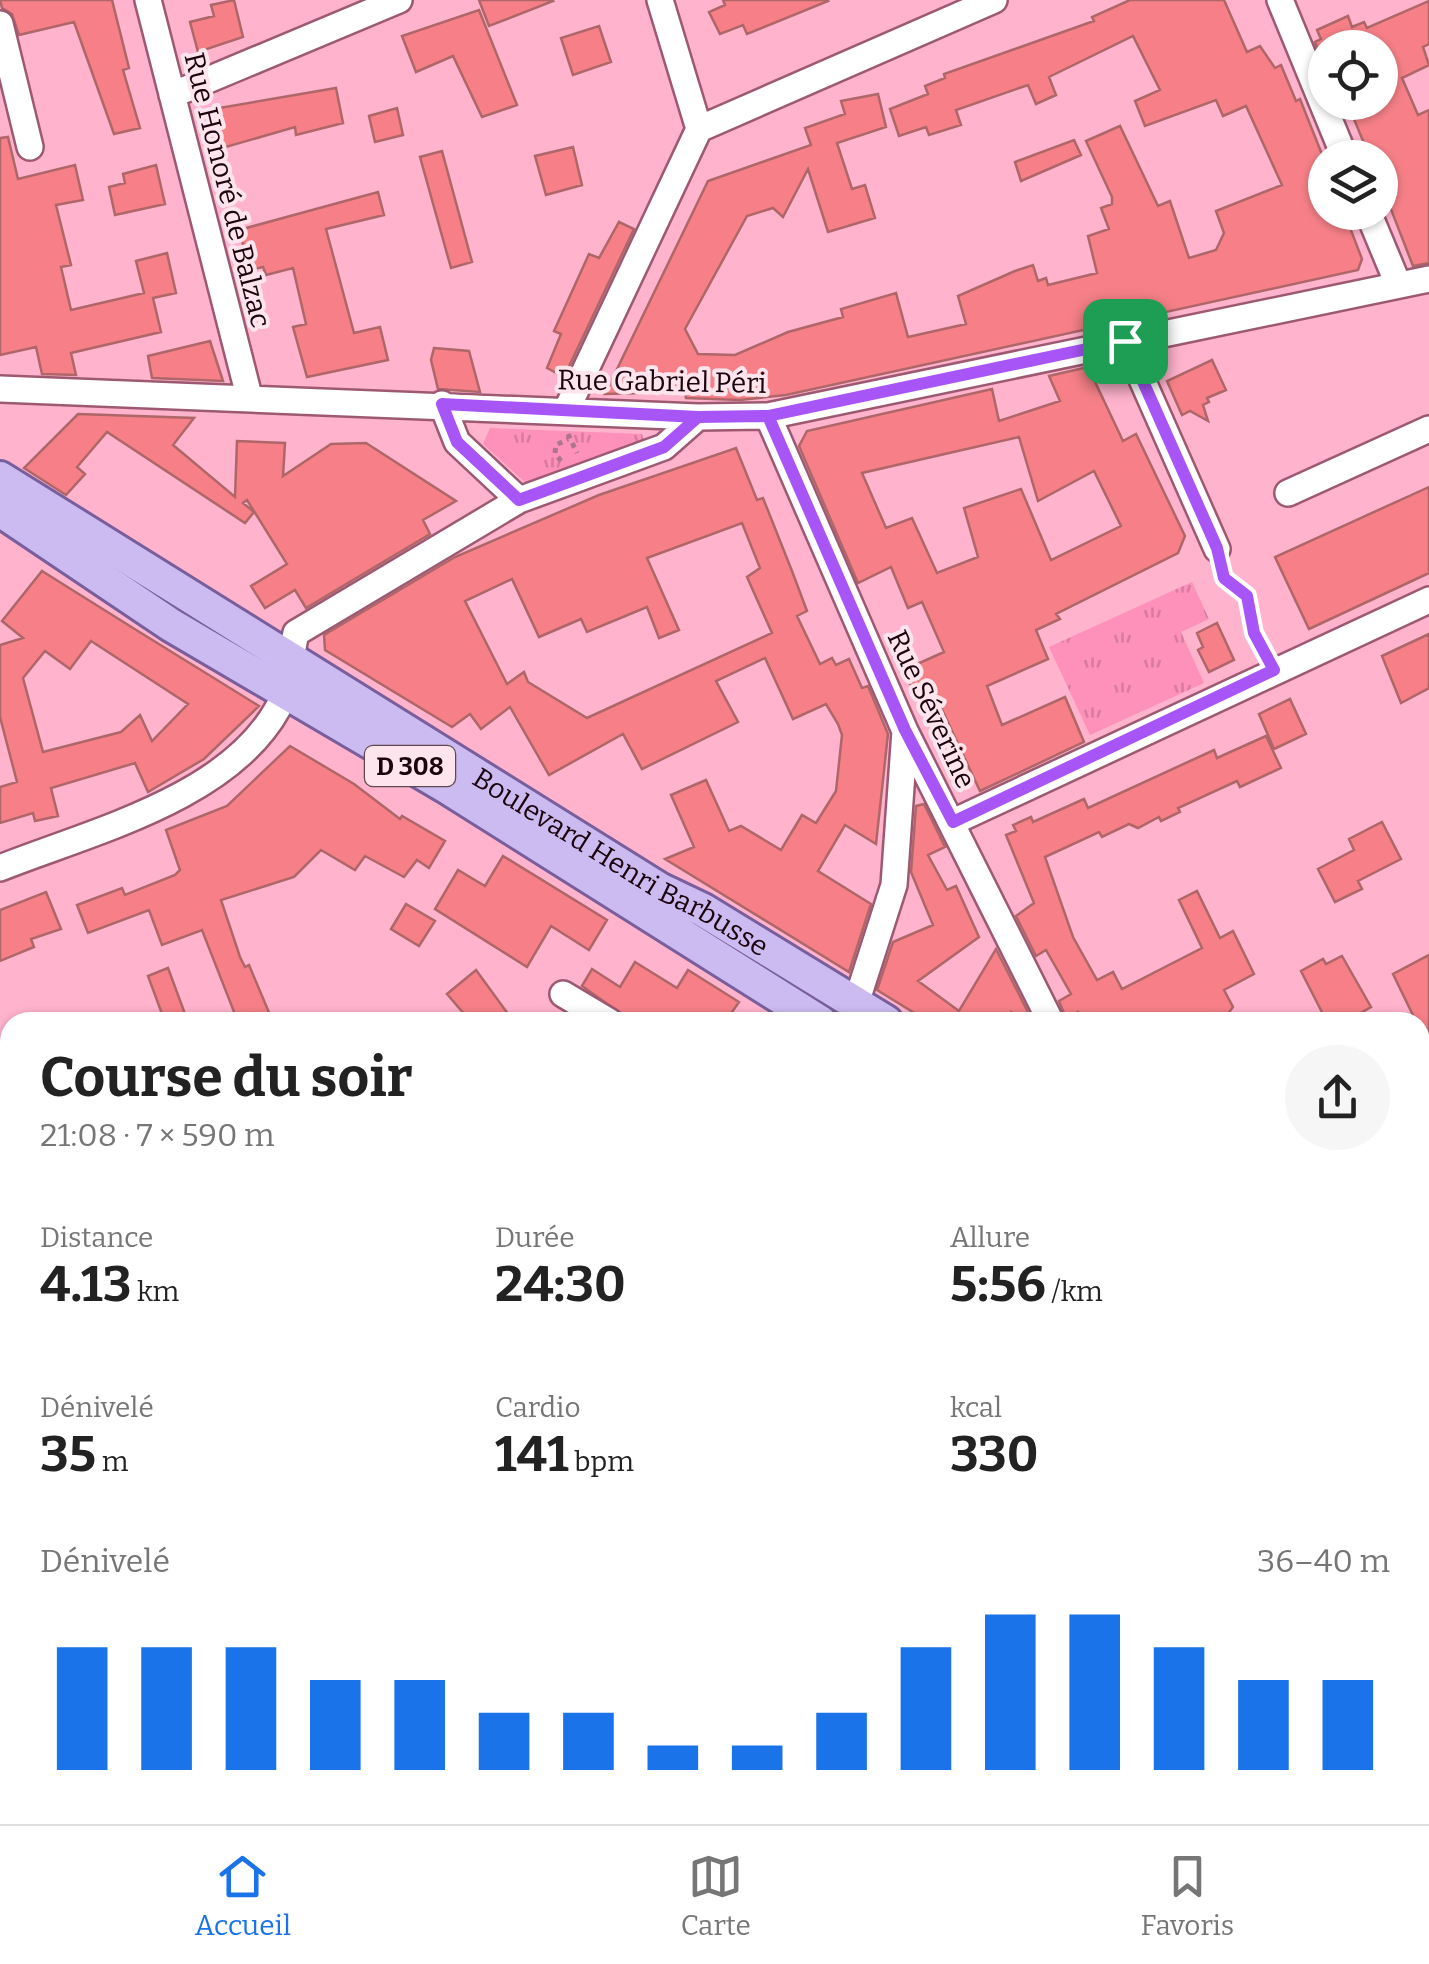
<!DOCTYPE html>
<html lang="fr">
<head>
<meta charset="utf-8">
<style>
	body { margin:0; font-family:Bitter,serif; background:#f6f6f6; color:#222; height:100vh; display:flex; flex-direction:column; font-size:38px; white-space:nowrap }
	* { box-sizing:border-box; margin:0 }
	p { font-size:32px; color:#767676 }
	.icon { flex:none; width:55px; height:55px; fill:none; stroke:currentColor; stroke-width:2; stroke-linecap:round; stroke-linejoin:round }
	.map { position:relative; flex:1; overflow:hidden }
	.side { position:absolute; left:0px; top:1012px; width:1430px; height:812px; display:flex; flex-direction:column; background:#fff; border-radius:30px 30px 0 0; box-shadow:0 2px 8px #0004 }
	.side>* { flex:none }
	.fabs { position:absolute; left:1308px; top:30px; display:grid; gap:20px }
	.fabs a { display:grid; place-items:center; width:90px; height:90px; border-radius:50%; background:#fff; box-shadow:0 2px 8px #0004; font-size:50px }
	.pin { position:absolute; display:grid; place-items:center; width:85px; height:85px; color:#fff; margin:-42px; border-radius:20px; box-shadow:0 5px 15px #0006 }
	.round { display:grid; place-items:center; flex:none; width:105px; height:105px; border-radius:52px; background:#f6f6f6 }
	.overview { display:flex; align-items:center; justify-content:space-between; height:170px; padding:0 40px }
	h1 { font-size:55px; font-weight:700; line-height:75px }
	.stats { display:grid; grid-template-columns:repeat(3,1fr); gap:15px; height:170px; padding:10px 40px }
	.stats div { display:grid; align-content:center }
	.stats b { font-size:50px; font-weight:700 }
	.stats small { font-size:28px; font-weight:400 }
	.stats p { font-size:28px }
	.chart { height:280px; padding:20px 40px }
	.chart p { display:flex; justify-content:space-between }
	.chart svg { width:100%; height:180px; margin-top:10px; stroke:#1a73e8; stroke-width:6 }
	.menu { display:flex; justify-content:space-around; align-items:center; height:140px; border-top:2px solid #e0e0e0; background:#fff; font-size:28px; color:#767676 }
	.menu a { display:grid; justify-items:center; gap:5px }
	.menu .on { color:#1a73e8 }
	.map>svg:first-child { display:block }
	.grass { fill:url(#grass-tufts) }
	.building { fill:#f78088; stroke:#af6669; stroke-width:2.5; fill-rule:evenodd }
	.lines { fill:none; stroke-linecap:round; stroke-linejoin:round }
	.minor-casing { stroke:#9d5972; stroke-width:30 }
	.major-casing { stroke:#785e9b; stroke-width:38 }
	.path { stroke:#af768a; stroke-width:5; stroke-dasharray:5 5; stroke-linecap:butt }
	.minor { stroke:#fff; stroke-width:25 }
	.major { stroke:#ccbbf1; stroke-width:32 }
	.route-casing { stroke:#fff; stroke-width:20 }
	.route { stroke:#a855f7; stroke-width:12 }
	.labels { text-anchor:middle; stroke-width:8; stroke-linejoin:round; paint-order:stroke }
	.shield { fill:#fee5ed; stroke:#5f4850; stroke-width:2.5 }
	.shield-label { font-size:25px; font-weight:bold; fill:#1b040d }
	.street-label { font-size:28px; fill:#1b040d; stroke:#fee5ed }
</style>
</head>
<body>
<div class="map">
<svg width="1429" height="1824" viewBox="0 0 1429 1824">
	<defs>
		<pattern id="grass-tufts" width="24" height="20" patternUnits="userSpaceOnUse" patternTransform="scale(2.5)"><rect width="24" height="20" fill="#fd91b9"/><path d="M3 7l-1-3M5 7V3M7 7l1-3M15 17l-1-3M17 17v-4M19 17l1-3" fill="none" stroke="#d87b9e"/></pattern>
	</defs>
	<rect width="100%" height="100%" fill="#ffb3cd"/>
	<path class="grass" d="M490,428L642,434L645,443L528,485L483,444Z
		M1192,582L1209,619L1181,632L1204,683L1090,735L1049,647Z"/>
	<path class="building" d="M0,0H112L129,68L123,70L140,128L114,134L74,22L19,35L12,14L2,8Z
		M234,0L243,37L198,52L190,22L214,16L211,5Z
		M479,0H552L553,1L489,26Z
		M723,0H827L828,1L747,34L743,25L720,34L709,12L725,5Z
		M1130,0H1224L1247,52L1260,46L1275,68L1281,65L1296,101L1300,99L1325,162V212H1344L1362,259L1358,270L786,395L740,400L686,398L685,392L605,394L708,181L811,145L805,128L845,114L841,101L878,94L886,127L837,143L852,189L865,185L875,218L828,232L808,169L783,217L773,208L747,216L685,329L698,354L735,355L788,332L843,317L841,309L896,293L908,337L966,324L958,296L1015,271L1033,265L1038,281L1046,278L1048,285L1097,273L1088,236L1109,229L1101,208L1112,204V197L1086,141L1120,126L1158,206L1170,201L1189,258L1216,250L1224,233L1216,211L1282,185L1246,106L1223,116L1216,100L1145,126L1135,101L1160,90L1133,36L1049,77L1056,95L1036,104L1028,85L956,110L961,125L929,135L926,127L899,136L890,109L928,94L925,86L945,78L944,74L1094,21L1092,17Z
		M1429,1V44L1423,47L1429,65L1402,78L1418,115L1429,110V263L1413,266L1380,181V158H1370L1347,102H1380V48H1317L1315,42L1321,39L1317,30L1348,16L1352,27L1364,22L1367,28Z
		M479,10L517,105L482,117L453,56L416,72L402,36Z
		M599,26L611,62L573,75L561,38Z
		M336,88L343,123L296,135L295,127L212,151L202,111Z
		M397,108L403,135L375,142L369,116Z
		M8,137L18,179L75,165L83,200L56,205L71,265L61,267L71,310L144,293L136,261L167,253L176,293L153,298L161,332L71,353L76,375L42,374L36,347L0,355V138Z
		M1074,140L1081,155L1021,181L1015,162Z
		M573,147L582,185L546,195L535,156Z
		M442,151L472,262L451,268L420,157Z
		M156,165L165,204L115,215L109,187L125,183L123,174Z
		M378,192L384,215L326,229L354,333L380,327L388,360L307,377L293,327L306,324L293,268L266,275L263,267L250,270L239,230Z
		M619,222L634,229L564,377L547,368L561,334L554,331L589,254L599,258Z
		M210,341L223,381L152,378L148,356Z
		M434,348L469,351L480,392L438,389L431,360Z
		M1212,360L1226,390L1207,398L1209,402L1203,405L1208,421L1190,411L1182,415L1167,381Z
		M1088,367L1123,441L1136,434L1185,536L1178,553L1056,614L1060,619L1036,630L1048,659L987,686L1002,725L1065,697L1084,742L980,791L938,701L921,709L904,670L944,652L922,602L908,608L891,567L858,583L799,446L807,431L992,389L999,421L1060,401L1049,376ZM1019,437L1038,501L1094,471L1121,526L1051,560L1021,489L964,508L978,557L937,573L912,518L886,528L862,473Z
		M78,414L194,418L173,445L235,497L237,441L285,443L283,476L331,444L366,443L456,501L423,520L430,534L306,608L295,590L265,608L251,586L287,564L247,500L243,503L254,512L245,523L107,432L77,467L85,474L66,495L24,468Z
		M736,448L757,500L763,498L792,571L807,611L797,616L820,664L832,658L836,665L849,659L862,688L868,686L888,734L876,844L845,825L818,871L871,904L849,972L665,859L694,847L671,795L706,780L729,831L741,826L781,850L802,815L816,823L836,791L842,735L838,724L826,704L793,719L765,658L716,681L738,722L642,769L623,734L549,775L510,707L481,729L470,714L452,727L325,650L324,635L455,557L599,495ZM742,523L760,568L747,577L772,633L587,718L528,682L524,672L507,684L465,601L512,579L539,637L581,619L587,632L647,607L659,638L679,630L647,558Z
		M1429,487V573L1309,629L1275,557Z
		M42,571L133,628L259,706L204,759L148,792L135,763L51,788L58,816L35,821L33,813L0,823V787L17,782L0,717V645L23,638L2,621ZM91,641L188,704L152,741L140,715L121,732L43,752L23,678L45,651L70,669Z
		M1217,623L1234,660L1209,672L1198,650L1203,647L1197,633Z
		M1429,634V688L1401,703L1382,656Z
		M1290,699L1306,734L1274,749L1259,714Z
		M1266,736L1281,768L1240,787L1237,781L1178,808L1180,812L1161,821L1159,817L1138,828L1129,824L1102,837L1099,832L1045,857L1073,937L1097,980L1113,972L1122,989L1202,948L1179,900L1197,891L1220,938L1233,931L1254,974L1224,990L1233,1007L1222,1022H1083L1078,1012L1066,1018L1059,1001L1071,994L1046,950L1036,956L1016,916L1034,903L1006,835L1016,831L1013,825L1031,817L1033,822L1084,799L1088,808L1214,750L1217,758Z
		M290,746L354,784L400,819L402,816L445,841L429,868L417,860L404,877L365,856L355,870L321,850L294,877L221,900L240,957L245,967L249,965L273,1022H238L202,930L162,945L149,910L88,933L77,905L122,888L125,895L175,875L180,870L166,830L227,806Z
		M924,804L945,847L928,855L947,890L956,886L979,937L918,981L959,1011L996,949L1033,1022H1024L1011,1012L1005,1022H929L877,990L893,942L933,925L911,872L916,806Z
		M1382,822L1401,859L1358,881L1362,889L1335,902L1318,869L1354,850L1349,839Z
		M503,856L607,920L589,950L551,926L527,967L435,909L458,870L485,886Z
		M46,892L61,929L31,939L34,947L0,961V910Z
		M406,904L435,921L419,946L391,929Z
		M1429,955V1037L1424,1038L1393,974Z
		M1342,956L1371,1007L1345,1022H1327L1301,971L1323,959L1326,964Z
		M635,962L677,988L688,970L739,1002L725,1022H633L582,986L592,969L620,987Z
		M168,968L188,1022H165L148,976Z
		M476,970L514,1022H471L447,994Z"/>
	<g class="lines">
		<defs>
			<path id="minor" d="M148,0L249,396
				M1280,0L1345,158
				M0,24L30,147
				M172,95L399,0
				M699,129L994,0
				M1368,212L1398,284
				M1125,341L1217,549
				M0,389L698,417L768,416L1429,279
				M442,404L457,442L519,500
				M567,409L699,129L660,0
				M768,416L905,731L1051,1022
				M1288,493L1429,429
				M953,822L1429,600
				M0,868C90,832 228,799 278,708C290,687 290,657 296,633L519,500L664,447L698,417
				M563,994L610,1022
				M850,1022L894,885L905,731
				M1420,1058L1429,1053
				M0,1281L10,1277
				M0,1343L10,1368
				M0,1809L10,1804
				M1420,1814L1425,1824
				M181,1815L185,1824
				M495,1815L499,1824
				M327,1824L331,1815"/>
			<g id="major">
				<path id="s1" d="M0,478L661,890L703,910L886,1022"/>
				<path d="M0,510L171,625L445,786L820,1022"/>
				<path d="M1420,1372L1429,1378"/>
			</g>
		</defs>
		<use href="#minor" class="minor-casing"/>
		<use href="#major" class="major-casing"/>
		<path class="path" d="M568,434L577,453
			M561,461L555,453L556,445L568,439
			M1222,571L1224,578L1247,596L1254,633L1263,650
			M1016,1815L1027,1824
			M819,1824L828,1815
			M1066,1824L1077,1815
			M1091,1824L1093,1815"/>
		<use href="#minor" class="minor"/>
		<use href="#major" class="major"/>
	</g>
	<g class="lines">
		<defs>
			<path id="route" d="M1125,341L768,416L698,417L664,447L519,500L457,442L442,404L698,417L768,416L905,730L953,822L1274,670L1254,633L1247,596L1224,578L1217,548L1125,341"/>
		</defs>
		<use href="#route" class="route-casing"/>
		<use href="#route" class="route"/>
	</g>
	<g class="labels">
		<rect class="shield" x="365" y="746" width="90" height="40" rx="8"/>
		<g class="shield-label">
			<text x="410" y="775">D 308</text>
		</g>
		<g class="street-label">
			<text transform="translate(228 190) rotate(76)" y="10">Rue Honoré de Balzac</text>
			<text transform="translate(662 381) rotate(1)" y="10">Rue Gabriel Péri</text>
			<text transform="translate(932 709) rotate(65)" y="10">Rue Séverine</text>
			<text dy="10" stroke="none"><textPath href="#s1" startOffset="730">Boulevard Henri Barbusse</textPath></text>
		</g>
	</g>
</svg>
<div class="fabs">
<a><svg class="icon" aria-label="locate" viewBox="0 0 24 24"><circle cx="12" cy="12" r="6"/><path d="M12 2v4M12 18v4M2 12h4M18 12h4"/></svg></a>
<a><svg class="icon" aria-label="layers" viewBox="0 0 24 24"><path d="M12 4l9 5-9 5-9-5zM3 14l9 5 9-5"/></svg></a>
</div>
<div class="pin" style="left:1125px;top:341px;background:#1e9e55"><svg class="icon" aria-label="arrive" viewBox="0 0 24 24"><path d="M6 21V4h12l-3 4 3 4H6"/></svg></div>
<section class="side">
<div class="overview"><div><h1>Course du soir</h1><p>21:08 · 7 × 590 m</p></div><a class="round"><svg class="icon" aria-label="share" viewBox="0 0 24 24"><path d="M12 15V3M7 8l5-5 5 5M5 13v7h14v-7"/></svg></a></div>
<div class="stats">
<div><p>Distance</p><b>4.13<small> km</small></b></div>
<div><p>Durée</p><b>24:30</b></div>
<div><p>Allure</p><b>5:56<small> /km</small></b></div>
</div>
<div class="stats">
<div><p>Dénivelé</p><b>35<small> m</small></b></div>
<div><p>Cardio</p><b>141<small> bpm</small></b></div>
<div><p>kcal</p><b>330</b></div>
</div>
<div class="chart"><p><span>Dénivelé</span>36–40 m</p>
<svg viewBox="0 0 160 44" preserveAspectRatio="none"><path d="M5 44V14M15 44V14M25 44V14M35 44V22M45 44V22M55 44V30M65 44V30M75 44V38M85 44V38M95 44V30M105 44V14M115 44V6M125 44V6M135 44V14M145 44V22M155 44V22"/></svg>
</div>
</section>
</div>
<nav class="menu">
<a class="on"><svg class="icon" aria-label="home" viewBox="0 0 24 24"><path d="M3 11l9-7 9 7M6 9v11h12V9"/></svg>Accueil</a>
<a><svg class="icon" aria-label="map" viewBox="0 0 24 24"><path d="M3 6l6-2 6 2 6-2v14l-6 2-6-2-6 2zM9 4v14M15 6v14"/></svg>Carte</a>
<a><svg class="icon" aria-label="saved" viewBox="0 0 24 24"><path d="M7 4h10v16l-5-4-5 4z"/></svg>Favoris</a>
</nav>
</body>
</html>
